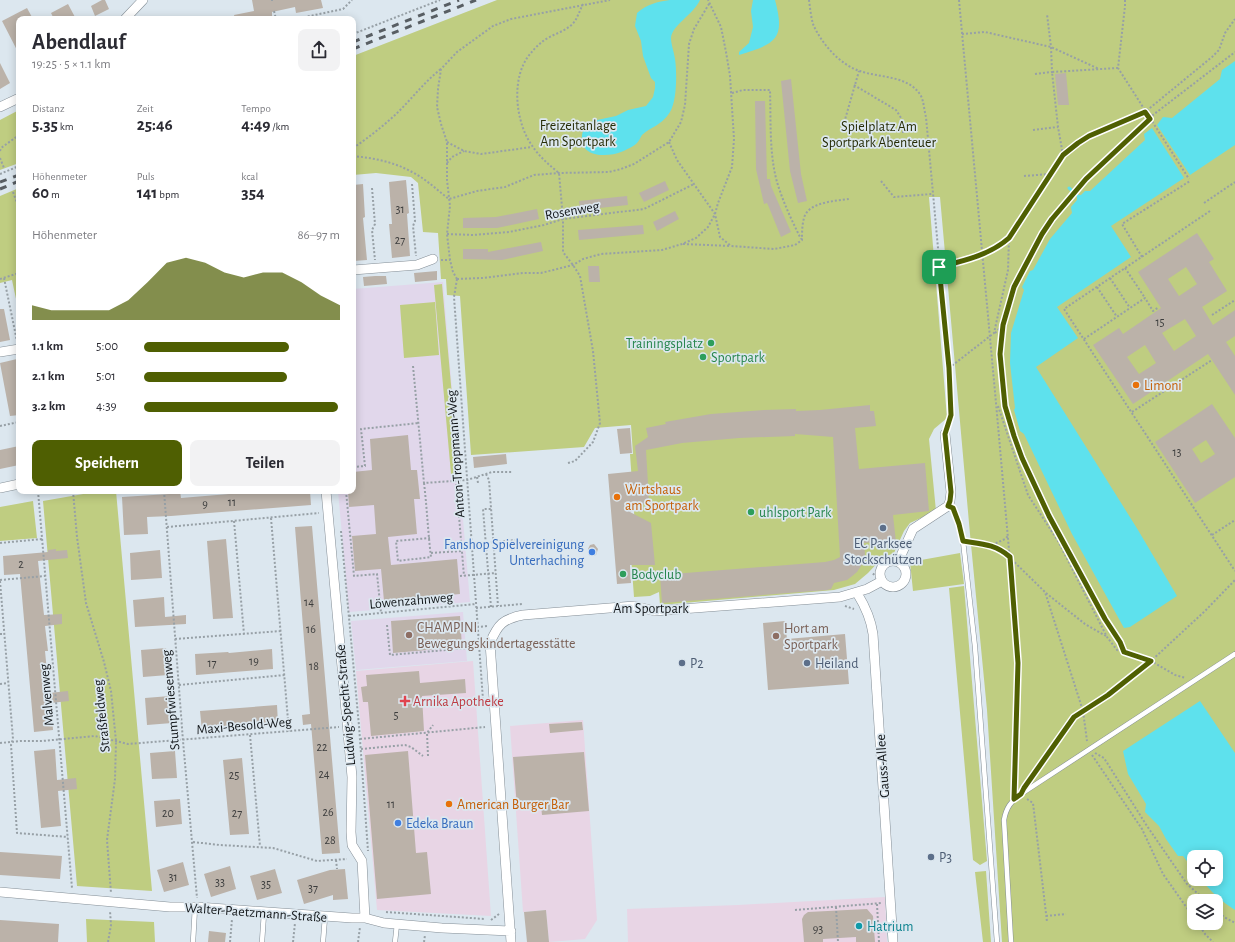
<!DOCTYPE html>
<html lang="de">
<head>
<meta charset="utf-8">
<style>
	body { margin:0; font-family:"Alegreya Sans",sans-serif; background:#f2f2f3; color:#2b2b33; height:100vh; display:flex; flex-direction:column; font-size:15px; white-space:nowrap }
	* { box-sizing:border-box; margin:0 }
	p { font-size:13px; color:#7c7c81 }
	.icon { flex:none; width:22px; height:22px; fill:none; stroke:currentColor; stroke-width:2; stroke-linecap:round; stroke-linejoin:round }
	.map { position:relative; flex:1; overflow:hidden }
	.side { position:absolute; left:16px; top:16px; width:340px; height:478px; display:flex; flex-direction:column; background:#fff; border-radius:8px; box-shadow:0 2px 10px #0003 }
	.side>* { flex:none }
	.controls { position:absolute; left:1187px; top:850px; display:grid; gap:8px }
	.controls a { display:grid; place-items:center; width:36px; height:36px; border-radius:8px; background:#fff; box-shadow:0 2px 10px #0003; font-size:20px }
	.pin { position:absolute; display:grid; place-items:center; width:34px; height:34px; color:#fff; margin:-17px; border-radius:8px; box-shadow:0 2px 6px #0006 }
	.round { display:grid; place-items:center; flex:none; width:42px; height:42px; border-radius:8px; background:#f2f2f3 }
	.headline { display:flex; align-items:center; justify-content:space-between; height:68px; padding:0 16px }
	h1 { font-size:22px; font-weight:700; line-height:30px }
	.figures { display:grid; grid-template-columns:repeat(3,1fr); gap:6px; height:68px; padding:4px 16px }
	.figures div { display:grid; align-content:center }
	.figures b { font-size:17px; font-weight:700 }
	.figures small { font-size:11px; font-weight:400 }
	.figures p { font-size:11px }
	.chart { height:112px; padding:8px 16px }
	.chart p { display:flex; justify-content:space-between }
	.chart svg { width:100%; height:72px; margin-top:4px; fill:#4f5f02; opacity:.7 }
	.primary-button { display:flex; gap:8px; margin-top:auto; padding:8px 16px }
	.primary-button a { flex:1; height:46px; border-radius:8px; background:#4f5f02; color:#fff; font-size:16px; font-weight:700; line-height:46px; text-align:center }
	.primary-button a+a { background:#f2f2f3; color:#2b2b33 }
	ul { padding:0 16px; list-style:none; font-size:13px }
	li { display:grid; grid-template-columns:64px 48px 1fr; align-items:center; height:30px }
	li i { height:10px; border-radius:5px; background:#4f5f02 }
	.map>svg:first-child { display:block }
	.commercial { fill:#e8d5e5 }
	.education { fill:#e1d7eb }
	.green { fill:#bfcd81; fill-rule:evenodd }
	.water { fill:#5ee1ed }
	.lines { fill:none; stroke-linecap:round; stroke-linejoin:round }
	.stream { stroke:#5ee1ed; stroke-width:3 }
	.building { fill:#bbb2a9; fill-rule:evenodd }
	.lane-casing { stroke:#848e96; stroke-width:5.5 }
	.street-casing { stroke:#848e96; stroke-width:10 }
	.path { stroke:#97a0a6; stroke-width:2; stroke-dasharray:2 2; stroke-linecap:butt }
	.lane { stroke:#fff; stroke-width:4.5 }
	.street { stroke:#fff; stroke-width:9 }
	.rail { stroke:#585e63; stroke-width:3; stroke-dasharray:7 7; stroke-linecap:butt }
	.route-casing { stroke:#fff; stroke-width:8 }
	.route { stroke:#4f5f02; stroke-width:5 }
	.leisure-dot { fill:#2e9e5b; stroke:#dce7ef; stroke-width:1.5 }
	.food-dot { fill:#e8710a; stroke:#dce7ef; stroke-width:1.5 }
	.service-dot { fill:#5c6f8a; stroke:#dce7ef; stroke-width:1.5 }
	.shop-dot { fill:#3f7fe0; stroke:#dce7ef; stroke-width:1.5 }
	.education-dot { fill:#8d6e63; stroke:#dce7ef; stroke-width:1.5 }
	.health-dot { fill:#e0444e; stroke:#dce7ef; stroke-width:1.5 }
	.culture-dot { fill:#0f9aa8; stroke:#dce7ef; stroke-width:1.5 }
	.labels { text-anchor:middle; stroke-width:3.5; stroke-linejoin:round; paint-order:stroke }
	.number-label { font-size:12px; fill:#3c3d3d }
	.park-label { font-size:14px; fill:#272d06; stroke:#dce7ef }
	.street-label { font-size:14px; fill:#121619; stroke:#dce7ef }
	.leisure-label { font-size:14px; fill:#27864d; stroke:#dce7ef; text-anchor:start }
	.food-label { font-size:14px; fill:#c56008; stroke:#dce7ef; text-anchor:start }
	.service-label { font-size:14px; fill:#4e5e75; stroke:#dce7ef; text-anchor:start }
	.shop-label { font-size:14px; fill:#366cbe; stroke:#dce7ef; text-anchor:end }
	.education-label { font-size:14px; fill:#785e54; stroke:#dce7ef; text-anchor:start }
	.health-label { font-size:14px; fill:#be3a42; stroke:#dce7ef; text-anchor:start }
	.culture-label { font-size:14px; fill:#0d838f; stroke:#dce7ef; text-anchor:start }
</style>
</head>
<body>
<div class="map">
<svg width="1235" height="942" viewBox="0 0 1235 942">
	<rect width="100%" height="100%" fill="#dce7ef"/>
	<path class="commercial" d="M473,661L491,916L377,910L356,671Z
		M583,720L597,920L585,939L549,942L546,910L523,912L510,726Z
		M885,897L887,942H628L627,909L738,905Z"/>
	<path class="education" d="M443,282L470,602L349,612L338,491H353V289Z
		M463,612L467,661L356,670L351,621Z"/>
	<path class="green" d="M497,0H1235V942H1002L987,710L970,534L940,197H929L947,418L934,429L929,439L936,511L910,523L904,531L894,553L882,558L868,573L855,584L834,590L660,605L659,592L650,596L634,597L631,556L637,555L630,454H633L631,425L595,428L584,447L471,455L460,296L447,295L446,279H441L438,233L423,232L418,183L411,177L376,173L353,175V56ZM1194,857H1216V879H1194ZM1194,901H1216V923H1194Z
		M19,110V163L0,170V120Z
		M19,188V313L12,280L0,283V196Z
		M442,284L459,474H451L434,285Z
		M435,302L439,355L404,358L400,305Z
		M89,491H116L152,891L77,886L43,501L89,493Z
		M33,501L37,538L0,541V507Z
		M960,553L964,584L913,591L910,562Z
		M964,586L987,861L980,865L973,860L949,588Z
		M986,871L991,942H983L975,872Z
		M86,919L154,922L155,942H87Z"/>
	<path class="water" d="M670,0H700C694,14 672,25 671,38C671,44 674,52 675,59C677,72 677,101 670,112C661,126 652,126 642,135C640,138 639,141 637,143C634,146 626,150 621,152C609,157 582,158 582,139C581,134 584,129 586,124L597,120L616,116L628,110L646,106L653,97L655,88V82L651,78L643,56L641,41L635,26L637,13C647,4 657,2 670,0Z
		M753,0H775C786,40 775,44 739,55V52L749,43L753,27L751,11Z
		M1235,61V145L1190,175L1157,125L1163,117L1172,118L1220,79L1222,70Z
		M1152,128L1184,178L1111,226L1131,257L1057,307L1078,338L1036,367L1138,530L1177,596L1130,627L1124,628L1072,534L1024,434L1020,431L1014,410L1015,408L1010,363L1011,333L1024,290L1022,287L1030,271L1033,270L1050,239L1072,213L1071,207L1077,200V195H1081L1085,191H1090L1145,140L1144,134Z
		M1200,701L1235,753V910C1222,902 1210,891 1201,879H1216V857H1194V870L1183,856H1178L1166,839L1159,826L1145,812L1146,804L1128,774L1123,751Z"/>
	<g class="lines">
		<path class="stream" d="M1069,188L1077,195"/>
	</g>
	<path class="building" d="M102,0H105L109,9L95,16L91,6Z
		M252,0H321L323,8L296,13L295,7L272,12V16L265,17V19H235L234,15L254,11Z
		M68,4L76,19H54L51,13Z
		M27,8L33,19H19V54L2,21Z
		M0,63L10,83L0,89Z
		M1066,73L1069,105H1058L1055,74Z
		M791,79L801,174L807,201L798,203L790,171L781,81Z
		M755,101H765L767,179H770L771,186L791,232L781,237L768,205L767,203L764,204L756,169Z
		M406,180L409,213L407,214L410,256L392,258L389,224H392L389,182Z
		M665,181L669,190L644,202L639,193Z
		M363,184L365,217L363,218L367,260L353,261V185Z
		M627,196L628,205L580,210L579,201Z
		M537,209L539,219L497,228H463V218L496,217Z
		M675,211L679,219L657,231L653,222Z
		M643,225L644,234L579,240L578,230Z
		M1197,233L1214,259L1209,262L1227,291L1202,307L1213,325L1235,310V336L1226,342L1235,356V395L1208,354L1133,404L1093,345L1119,328L1123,334L1161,308L1138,272ZM1186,267L1197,284L1179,296L1168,279ZM1185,319L1196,336L1174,351L1162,333ZM1145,345L1156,363L1139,374L1127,357Z
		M541,242L543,251L520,256L502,260L463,259V249H488V252Z
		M588,266H599L600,282H589Z
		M437,271V280L415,282L414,273Z
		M375,276H386L387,284L364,286L363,277Z
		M0,309H4L10,340L0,342Z
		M17,359L19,370V415L10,416L0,363Z
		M1212,404L1235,438V477L1195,503L1155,442ZM1206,440L1215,454L1201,463L1192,449Z
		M870,405V411H874L876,426L855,428L859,469L925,463L929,511L893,515L896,542L886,543L885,541L864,543L865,554L863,563L857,572L851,577L847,580L834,583L831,589L827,590L662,603L660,575L825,562L834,560L840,557L833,437L795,434V436L739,438L682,443L646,450L649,501L630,512L651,523L655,565H630L631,583L617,584L608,474L638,471L635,446L648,437L646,428L666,424L665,422L711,414L764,410L796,409V411L820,410Z
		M630,428L632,453L620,454L617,429Z
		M408,435L411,470H417L420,499H414L417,534L388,537L391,565L457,559L460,594L384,601L381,569L355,571L352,536L376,534L374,505L349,507L348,491H353V472L372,470L370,439Z
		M19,446V465L0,469V450Z
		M506,454L507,464L474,468L473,457Z
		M169,491H180L181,498L265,491H310L311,505L171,516L147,517L148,534L124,535L122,497L169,494Z
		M312,526L340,853L322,854L311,724L303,725L302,715L310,714L295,527Z
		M226,539L233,618L213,619L207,541Z
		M594,544L598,549L596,555L592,556L588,554V549L590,545Z
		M56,549V551L67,550L68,558L38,561L44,615L62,614V624L45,626L48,651H45L49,693L68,691L69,701L51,703L53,730L34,732L20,574L4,575L3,556L48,552V550Z
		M160,550L162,578L131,580L130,553Z
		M164,597L165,617L186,615V624L135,627L133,600Z
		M460,616L462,647L393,653L391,621Z
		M785,621L787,639L845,634L849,684L768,690L763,623Z
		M166,648L168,675L143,677L141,650Z
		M272,649L273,669L196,675L195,654L228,652L229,653Z
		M419,671L420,683L465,679L466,693L422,696L424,731L371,736L368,702H363L361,687L367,686L366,675Z
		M170,696L172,723L147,725L145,698Z
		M277,705L278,724L202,731L200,711Z
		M582,722L583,730L550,733L549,724Z
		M55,749L57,780L76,778L77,789L58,791L61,826L41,828L34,751Z
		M175,751L177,778L152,779L150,753Z
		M408,751L416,853L427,852L431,894L377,899L365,755Z
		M584,752L589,811L542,815L541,806L517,807L513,757Z
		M242,758L249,834L230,835L223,760Z
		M180,799L182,824L156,827L154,801Z
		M0,852L62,856L60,879L0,875Z
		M183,862L189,885L164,892L157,870Z
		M230,866L236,889L211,897L204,874Z
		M275,869L282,893L257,900L250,876Z
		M345,869L348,899L333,900V895L304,904L297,880L330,870Z
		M867,909L873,916L875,942H856V937L823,939V942H804L802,919L804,915L808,912Z
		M546,910L549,942H527L524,912Z
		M0,920L59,924L58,942H0Z
		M209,931L226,933L225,942H208Z"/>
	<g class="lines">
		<defs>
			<path id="lane" d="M948,506L953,508L959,524L963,541L975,647L997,942
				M193,942L195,907
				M262,942L264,913
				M323,942L325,917
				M395,942L397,924
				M1011,942L1004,820C1006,808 1011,801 1021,794L1235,654"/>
			<path id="street" d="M125,19L143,0
				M0,107L19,98
				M353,270L417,265L433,259
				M0,352L19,349
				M0,488L19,484
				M326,491L352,777L351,832L352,845L362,861L365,918
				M880 574a13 13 0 1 1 26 0a13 13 0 1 1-26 0Z
				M898,562L913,529L948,506L950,501L951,492L945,434
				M857,593C865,606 871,619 873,634L893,942
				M0,892L170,907H198L352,918H365L384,923L442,928L511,931
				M511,942L490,643C498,624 503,619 523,615L634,606L655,611L840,597L867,589L882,581"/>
		</defs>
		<use href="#lane" class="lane-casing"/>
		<use href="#street" class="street-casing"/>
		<path class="path" d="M272,0V1
			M809,0C810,8 811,17 813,24C821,43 840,65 860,71C879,78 909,75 921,96C924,102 924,110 926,117L949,368L951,418L948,426
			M959,0L996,403L1019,663L1015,790
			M1125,0V6L1118,68L1189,179
			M274,11L276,19
			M296,19L343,9L352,0
			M353,34L440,0
			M962,34L985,32L1051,47L1099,69
			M1035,74L1052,72L1051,47L1047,14
			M854,85L896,110L903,121V133
			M732,93L743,90H770C771,120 769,153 777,182C783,202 792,221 801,239
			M1149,118L1235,52
			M842,130L859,71
			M1033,130L1058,127
			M447,142L464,151L481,154L532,147
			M669,142L677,160L715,214L720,237L731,246L774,249L795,245L802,240C802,233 802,225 804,218C808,202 835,201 849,199
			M353,148C368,138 382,127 395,115C411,100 424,82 441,69
			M0,151L1,148L19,135
			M1063,155L1058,127L1052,72L1118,68
			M353,156C374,158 394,162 412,172C426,179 437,190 449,199L477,191L505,187L534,175L559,173L609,172L621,169L634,164L669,142L681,122L685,105L689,44L694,29L709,4
			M0,158L4,168
			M447,163L452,157L464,151
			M0,174L19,166
			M1024,176L1050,174
			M881,181L894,197L932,194
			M412,184L415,221L413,226L416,256
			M372,188L375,224L372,230L375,260
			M13,192L19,208
			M1204,203L1235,182
			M1210,211L1064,309L1235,571
			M447,234L473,235L509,232L544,225L563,219L644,209L694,184
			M683,244L730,246
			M1142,257L1122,224L1190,181
			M441,260H450
			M939,267C963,261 990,255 1009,238
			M1125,268L1145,298
			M4,278L17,341
			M1110,278L1130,308
			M0,279L19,273
			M457,279L454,297L483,700
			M457,279L482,278L523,273H541L573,265L583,259L601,254L662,250L682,244L696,238L708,227L715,214L718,203L732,167L734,139L730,76L726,52L721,27L708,0
			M457,279L453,272L450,260L447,234L450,206L447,180V142L441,124L437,107L438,89L441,69L457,52L493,26L511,19L610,0
			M1097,287L1117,317
			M1212,315L1235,300
			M995,333L1003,325
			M1084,339L1145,298L1153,311L1159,307
			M413,366L424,483L467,480L492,472H512
			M949,368L994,333L1008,270L1009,238L1063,155L1078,143L1089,136L1145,112L1212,57L1219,50L1225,33L1235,19
			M998,406L1028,495L1058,541L1107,637L1117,650L1151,661L1175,675L1186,678
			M1132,412L1212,360
			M0,426L19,422
			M568,463L575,461L593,442L600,423L593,351L580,276L573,265L563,252V219L559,173C549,165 540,157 533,147C515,123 510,76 531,53C534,49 538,45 542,42C551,34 567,32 575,21C578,16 580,10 583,4
			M353,467L365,466L361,429L419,423
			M486,474L489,480L498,606
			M477,477L478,483
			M456,480L464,576
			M424,483C427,508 428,533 431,557L398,561L396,541L430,538
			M38,491L72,888
			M73,491L77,537L86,603L104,662L111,691L116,741L115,779L107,840L111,893
			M164,491L183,741L197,898
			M346,491L354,576L377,574L381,613
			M271,518L289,732
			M234,521L244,634
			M167,527L319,513
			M341,531L359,726L368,851
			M1212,535L1235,520
			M969,542L992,545L1002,550L1045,592L1083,711L1087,741
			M0,543L42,539
			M471,544L517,540
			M992,545L1005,539L1008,536
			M431,553L462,551
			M873,575L885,560L890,557
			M460,576L496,573
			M0,580L45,576
			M0,581L13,739L11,745L17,833L68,837
			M1046,593L1085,624L1106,636
			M845,606L854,609
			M491,607L483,509H491
			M476,608L522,604
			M349,616L476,604
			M387,625L390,655L479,647
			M477,627L488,626
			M0,634H4
			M175,639L281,631
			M1124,652C1119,637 1105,618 1097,604C1080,576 1066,546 1050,517C1047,512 1045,506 1042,500C1019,454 999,407 1000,354C1001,319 1013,287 1029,258C1036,245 1043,232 1051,220C1077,184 1116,148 1150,119
			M0,684L8,683
			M179,685L285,675
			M250,735L260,846
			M360,739L485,727
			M0,743L21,741H42L95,736L128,744L339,727
			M361,749L405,745L411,747L423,756
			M1095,753L1104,758L1147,826L1187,884L1206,901
			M1092,755L1142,829L1163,874L1194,918
			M428,756L427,733L433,725
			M1031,778L1075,717L1108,695L1151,661L1205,611L1235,580
			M1027,799L1033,803L1047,922
			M193,842L220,845L273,848L317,861L347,859
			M336,860L337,869
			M877,904L879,942
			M836,907L838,942
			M795,910L882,903
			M1216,910L1224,917L1235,923
			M386,912L485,919
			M1046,916L1066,914
			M491,920L499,914
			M1198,923L1205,934L1213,942
			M108,942L111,925L110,911
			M230,942L232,919
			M293,942L295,923
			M358,942L360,927
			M424,942L425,935"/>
		<use href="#lane" class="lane"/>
		<use href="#street" class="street"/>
		<path class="rail" d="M353,42L459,0
			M353,49L476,0
			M0,182L19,175
			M0,189L19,181"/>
	</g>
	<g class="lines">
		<defs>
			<path id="route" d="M1145,112L1150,119L1086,179L1052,219L1042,234L1014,287L1003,325L1000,354L1005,406L1014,436L1022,458L1049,516L1105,619L1120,642L1124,652L1151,661L1108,695L1074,717L1024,788L1021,794L1014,799L1018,663L1010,557C995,544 982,544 963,541L959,524L953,508L948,506L950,501L951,492L945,434L951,415L949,368L939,267C963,261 990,255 1009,238L1063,155L1078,143L1089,136Z"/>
		</defs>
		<use href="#route" class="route-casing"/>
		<use href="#route" class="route"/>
	</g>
	<g class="leisure-dot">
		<circle cx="711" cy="343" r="4"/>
		<circle cx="703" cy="357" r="4"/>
		<circle cx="751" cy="512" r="4"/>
		<circle cx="623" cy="574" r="4"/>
	</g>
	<g class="food-dot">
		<circle cx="1136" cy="385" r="4"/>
		<circle cx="617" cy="497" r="4"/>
		<circle cx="449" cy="804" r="4"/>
	</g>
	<g class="service-dot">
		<circle cx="883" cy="528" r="4"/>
		<circle cx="682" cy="663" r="4"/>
		<circle cx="807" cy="663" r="4"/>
		<circle cx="931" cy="857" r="4"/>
	</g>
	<g class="shop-dot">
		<circle cx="592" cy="552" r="4"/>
		<circle cx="398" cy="823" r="4"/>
	</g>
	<g class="education-dot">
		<circle cx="409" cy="635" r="4"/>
		<circle cx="776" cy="636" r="4"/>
	</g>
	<path class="health-dot" d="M403 695h4v4h4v4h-4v4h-4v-4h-4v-4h4z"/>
	<circle class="culture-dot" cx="859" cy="926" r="4"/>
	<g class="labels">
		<g class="number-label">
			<text x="400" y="213">31</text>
			<text x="400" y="244">27</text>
			<text x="1160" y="326">15</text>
			<text x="1177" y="456">13</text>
			<text x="232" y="506">11</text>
			<text x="205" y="508">9</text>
			<text x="21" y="568">2</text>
			<text x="309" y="606">14</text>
			<text x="311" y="633">16</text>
			<text x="254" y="665">19</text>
			<text x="212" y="667">17</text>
			<text x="314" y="670">18</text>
			<text x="396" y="719">5</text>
			<text x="322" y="751">22</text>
			<text x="324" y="778">24</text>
			<text x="234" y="779">25</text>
			<text x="391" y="808">11</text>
			<text x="328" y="816">26</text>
			<text x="168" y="817">20</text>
			<text x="237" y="817">27</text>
			<text x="330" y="844">28</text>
			<text x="173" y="881">31</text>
			<text x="220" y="886">33</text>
			<text x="266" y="888">35</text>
			<text x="313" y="892">37</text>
			<text x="818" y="933">93</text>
		</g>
		<g class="park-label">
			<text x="578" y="130">Freizeitanlage<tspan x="578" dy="16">Am Sportpark</tspan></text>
			<text x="879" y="131">Spielplatz Am<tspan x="879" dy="16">Sportpark Abenteuer</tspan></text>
		</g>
		<g class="street-label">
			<text transform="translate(572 210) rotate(-10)" y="5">Rosenweg</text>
			<text transform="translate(455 454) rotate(-94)" y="5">Anton-Troppmann-Weg</text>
			<text transform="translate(411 600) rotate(-5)" y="5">Löwenzahnweg</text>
			<text x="651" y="613">Am Sportpark</text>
			<text transform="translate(46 695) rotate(-95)" y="5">Malvenweg</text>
			<text transform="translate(170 700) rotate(-95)" y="5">Stumpfwiesenweg</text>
			<text transform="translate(345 705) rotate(-95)" y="5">Ludwig-Specht-Straße</text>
			<text transform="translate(101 716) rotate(-96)" y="5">Straßfeldweg</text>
			<text transform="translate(244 725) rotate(-5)" y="5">Maxi-Besold-Weg</text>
			<text transform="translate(882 766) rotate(-94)" y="5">Gauss-Allee</text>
			<text transform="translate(256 912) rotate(4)" y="5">Walter-Paetzmann-Straße</text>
		</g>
		<g class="leisure-label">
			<text x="703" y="348" text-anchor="end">Trainingsplatz</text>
			<text x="711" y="362">Sportpark</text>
			<text x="759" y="517">uhlsport Park</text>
			<text x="631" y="579">Bodyclub</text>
		</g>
		<g class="food-label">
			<text x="1144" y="390">Limoni</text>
			<text x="625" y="494">Wirtshaus<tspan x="625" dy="16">am Sportpark</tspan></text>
			<text x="457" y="809">American Burger Bar</text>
		</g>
		<g class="service-label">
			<text x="883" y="548" text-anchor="middle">EC Parksee<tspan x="883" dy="16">Stockschützen</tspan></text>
			<text x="690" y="668">P2</text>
			<text x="815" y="668">Heiland</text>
			<text x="939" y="862">P3</text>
		</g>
		<g class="shop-label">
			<text x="584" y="549">Fanshop Spielvereinigung<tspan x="584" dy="16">Unterhaching</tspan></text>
			<text x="406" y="828" text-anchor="start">Edeka Braun</text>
		</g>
		<g class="education-label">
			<text x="417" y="632">CHAMPINI<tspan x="417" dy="16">Bewegungskindertagesstätte</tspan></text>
			<text x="784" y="633">Hort am<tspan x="784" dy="16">Sportpark</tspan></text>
		</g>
		<g class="health-label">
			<text x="413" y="706">Arnika Apotheke</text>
		</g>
		<g class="culture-label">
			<text x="867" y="931">Hatrium</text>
		</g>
	</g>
</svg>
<div class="controls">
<a><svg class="icon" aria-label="locate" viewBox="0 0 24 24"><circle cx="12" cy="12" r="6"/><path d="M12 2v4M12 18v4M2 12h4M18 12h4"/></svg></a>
<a><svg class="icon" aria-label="layers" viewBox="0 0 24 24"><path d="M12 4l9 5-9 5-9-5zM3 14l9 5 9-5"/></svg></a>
</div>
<div class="pin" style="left:939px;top:267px;background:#1e9e55"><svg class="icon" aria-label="arrive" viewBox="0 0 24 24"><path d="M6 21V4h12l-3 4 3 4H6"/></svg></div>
<section class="side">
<div class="headline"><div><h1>Abendlauf</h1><p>19:25 · 5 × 1.1 km</p></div><a class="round"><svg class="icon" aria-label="share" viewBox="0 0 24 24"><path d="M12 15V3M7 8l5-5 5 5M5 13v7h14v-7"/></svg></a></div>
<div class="figures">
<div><p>Distanz</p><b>5.35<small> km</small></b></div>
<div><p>Zeit</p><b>25:46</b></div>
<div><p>Tempo</p><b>4:49<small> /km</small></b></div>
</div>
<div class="figures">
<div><p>Höhenmeter</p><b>60<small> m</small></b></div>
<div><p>Puls</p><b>141<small> bpm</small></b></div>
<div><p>kcal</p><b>354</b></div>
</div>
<div class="chart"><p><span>Höhenmeter</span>86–97 m</p>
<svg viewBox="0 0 160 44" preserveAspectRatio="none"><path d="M0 44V35L10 38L20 38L30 38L40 38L50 32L60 21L70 9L80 6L90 9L100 15L110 18L120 15L130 15L140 21L150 29L160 35V44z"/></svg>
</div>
<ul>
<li><b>1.1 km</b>5:00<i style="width:74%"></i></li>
<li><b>2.1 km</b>5:01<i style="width:73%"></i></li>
<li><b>3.2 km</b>4:39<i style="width:99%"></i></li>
</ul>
<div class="primary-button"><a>Speichern</a><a>Teilen</a></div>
</section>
</div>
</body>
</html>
